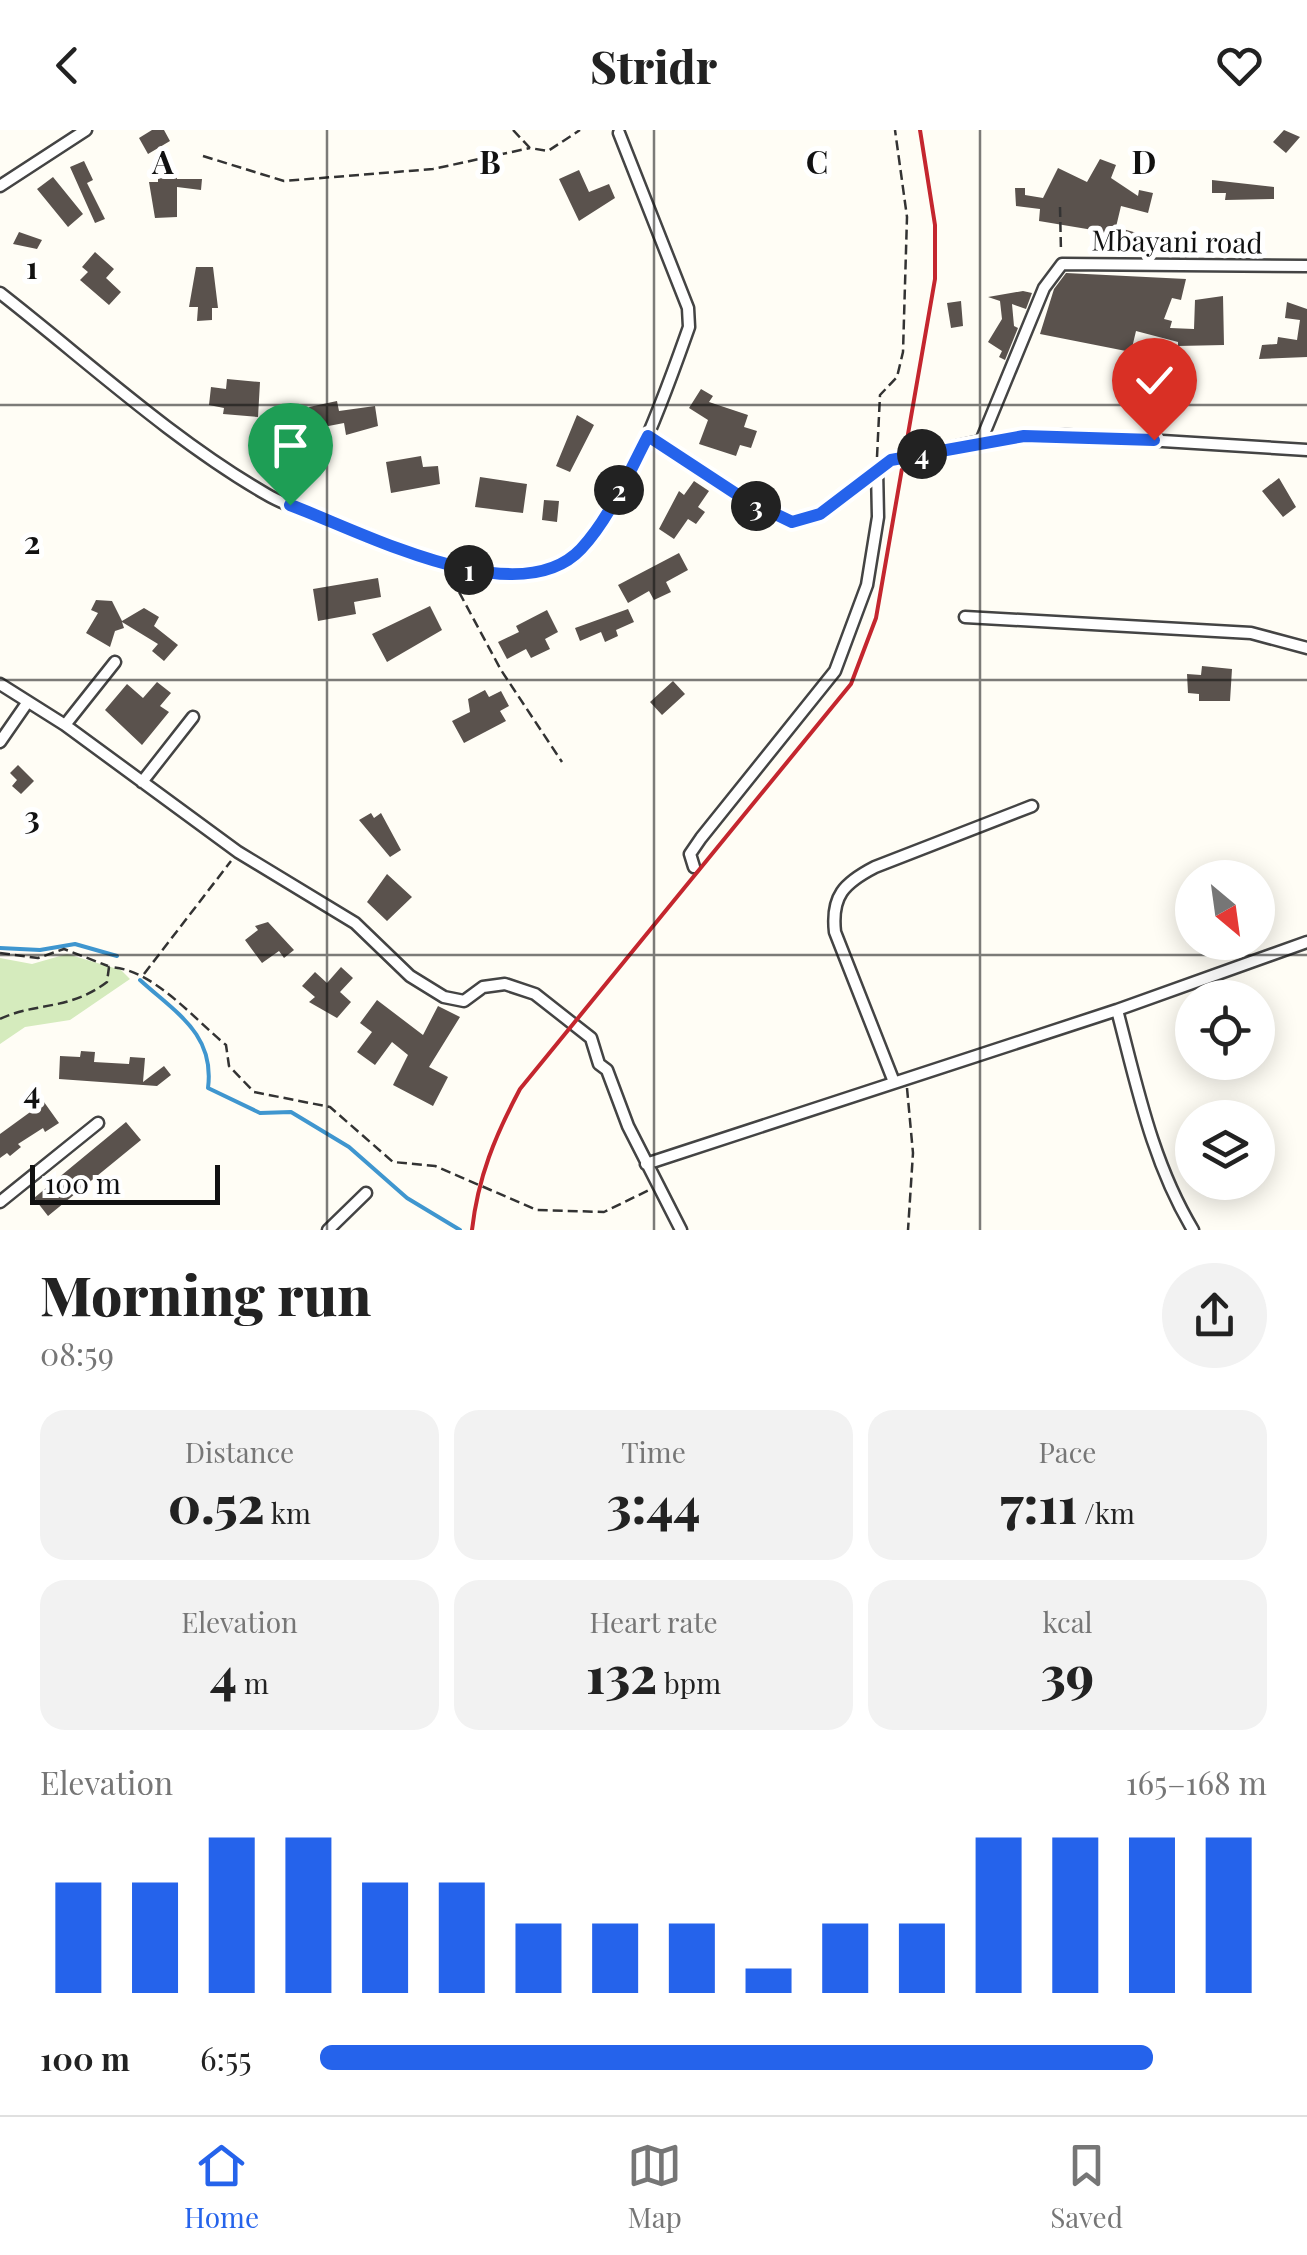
<!DOCTYPE html>
<html lang="en">
<head>
<meta charset="utf-8">
<style>
	body { margin:0; font-family:"Playfair Display",serif; background:#f2f2f2; color:#222; height:100vh; display:flex; flex-direction:column; font-size:38px; white-space:nowrap }
	* { box-sizing:border-box; margin:0 }
	p { font-size:32px; color:#767676 }
	.icon { flex:none; width:55px; height:55px; fill:none; stroke:currentColor; stroke-width:2; stroke-linecap:round; stroke-linejoin:round }
	.map { position:relative; height:1100px; overflow:hidden }
	.sheet { display:flex; flex-direction:column; background:#fff; flex:1 }
	.sheet>* { flex:none }
	.needle { width:65px; rotate:151deg }
	.buttons { position:absolute; left:1175px; top:730px; display:grid; gap:20px }
	.buttons a { display:grid; place-items:center; width:100px; height:100px; border-radius:50%; background:#fff; box-shadow:0 5px 25px #0003; font-size:50px }
	.scale { position:absolute; left:30px; bottom:25px; width:190px; box-sizing:border-box; padding-left:10px; border:5px solid #111; border-top:0; font-size:28px; line-height:35px; white-space:nowrap; color:#111; -webkit-text-stroke:8px #fff; paint-order:stroke }
	.pin { position:absolute; display:grid; place-items:center; width:85px; height:85px; color:#fff; margin:-102px -42px; border-radius:50% 50% 50% 0; rotate:-45deg; box-shadow:0 0 10px #0007 }
	.pin .icon { rotate:45deg }
	.km { position:absolute; width:50px; height:50px; margin:-25px; border-radius:50%; background:#222; color:#fff; font-size:28px; line-height:50px; text-align:center }
	.round { display:grid; place-items:center; flex:none; width:105px; height:105px; border-radius:52px; background:#f2f2f2 }
	.summary { display:flex; align-items:center; justify-content:space-between; height:170px; padding:0 40px }
	h1 { font-size:55px; font-weight:800; line-height:75px }
	.stats { display:grid; grid-template-columns:repeat(3,1fr); gap:15px; height:170px; padding:10px 40px }
	.stats div { display:grid; align-content:center; border-radius:25px; background:#f2f2f2; text-align:center }
	.stats b { font-size:50px; font-weight:800 }
	.stats small { font-size:28px; font-weight:400 }
	.stats p { font-size:28px }
	.chart { height:280px; padding:20px 40px }
	.chart p { display:flex; justify-content:space-between }
	.chart svg { width:100%; height:180px; margin-top:10px; stroke:#2563eb; stroke-width:6 }
	ul { padding:0 40px; list-style:none; font-size:32px }
	li { display:grid; grid-template-columns:160px 120px 1fr; align-items:center; height:75px }
	li i { height:25px; border-radius:12px; background:#2563eb }
	header { display:flex; justify-content:space-between; align-items:center; height:130px; padding:0 40px; background:#fff; font-size:45px; font-weight:800 }
	.menu { display:flex; justify-content:space-around; align-items:center; height:140px; border-top:2px solid #e0e0e0; background:#fff; font-size:28px; color:#767676 }
	.menu a { display:grid; justify-items:center; gap:5px }
	.menu .on { color:#2563eb }
	.map>svg:first-child { display:block }
	.green { fill:#d5ebbd }
	.lines { fill:none; stroke-linecap:round; stroke-linejoin:round }
	.stream { stroke:#3f96cf; stroke-width:4 }
	.building { fill:#5a524d }
	.minor-casing { stroke:#444; stroke-width:15 }
	.path { stroke:#333; stroke-width:2.5; stroke-dasharray:10 5; stroke-linecap:butt }
	.minor { stroke:#fff; stroke-width:10 }
	.rail { stroke:#c4262e; stroke-width:4 }
	.route-casing { stroke:#fff; stroke-width:20 }
	.route { stroke:#2563eb; stroke-width:12 }
	.grid { fill:none; stroke:#111; stroke-width:2.5; stroke-opacity:0.55 }
	.labels { text-anchor:middle; stroke-width:10; stroke-linejoin:round; paint-order:stroke }
	.street-label { font-size:28px; fill:#111; stroke:#fff }
	.grid-label { font-size:32px; text-anchor:middle; font-weight:bold; fill:#111; stroke:#fff; stroke-width:10; stroke-linejoin:round; paint-order:stroke }
</style>
</head>
<body>
<header><svg class="icon" aria-label="back" viewBox="0 0 24 24"><path d="M15 5l-7 7 7 7"/></svg>Stridr<svg class="icon" aria-label="heart" viewBox="0 0 24 24"><path d="M12 20l-8-8c-3-5 5-10 8-4 3-6 11-1 8 4z"/></svg></header>
<div class="map">
<svg width="1307" height="1100" viewBox="0 0 1307 1100">
	<rect width="100%" height="100%" fill="#fffdf5"/>
	<path class="green" d="M67,824L121,840L130,849L70,890L25,897L0,914V828L32,834Z"/>
	<g class="lines">
		<path class="stream" d="M0,818L40,820L75,814L117,826
			M140,850C176,883 215,904 208,958L260,983L291,982L349,1017L407,1068L460,1100"/>
	</g>
	<path class="building" d="M152,0H164L170,11L148,24L139,8Z
		M1284,0L1300,7L1286,23L1273,12Z
		M1100,29L1116,35L1111,48L1138,66L1139,60L1153,63L1148,83L1121,76L1116,97L1144,105L1141,118L1090,112L1093,100L1039,91L1040,79L1016,76L1015,58H1025V65L1043,68L1058,38L1087,52Z
		M84,31L93,50L87,53L105,89L95,93L70,37Z
		M579,40L589,62L609,54L615,68L579,91L559,49Z
		M158,41H177V49H202L201,60L177,57V87L155,88L149,52H158Z
		M53,47L83,84L68,97L37,59Z
		M1212,50L1274,57V69L1225,70L1226,63H1212Z
		M19,102L42,110L37,119L13,114Z
		M95,122L114,139L106,148L121,162L109,175L80,150L88,142L82,137Z
		M196,137H213L218,178H212V190L197,191L198,177H189Z
		M1066,143L1186,149L1181,170L1172,168L1164,189L1172,191L1170,198L1194,199L1195,170L1223,166L1224,215L1178,216V212L1136,201L1131,222L1040,204L1054,159Z
		M1023,161L1032,163L1026,179L1012,174L1014,196L1018,198L1005,230L999,227L1002,221L988,212L1002,189L1000,171L988,167Z
		M961,171L963,196L951,198L947,173Z
		M1287,172L1307,179V227L1259,229L1262,215L1277,214L1278,207L1297,210L1300,190L1285,188Z
		M227,249L260,252L258,287L223,284L224,278L209,275L211,257L226,259Z
		M701,259L713,266L709,272L748,285L744,297L757,301L751,318L740,315L736,326L699,314L708,290L689,278Z
		M337,271L339,281L375,276L378,296L346,305L344,293L313,299L309,277Z
		M577,285L594,295L570,342L556,336Z
		M421,326L423,337L438,336L440,354L391,363L386,332Z
		M480,347L527,354L523,383L475,377Z
		M1279,348L1296,377L1283,387L1262,361Z
		M694,351L709,361L698,377L705,382L696,394L688,389L674,409L659,399L679,361L684,365Z
		M544,370L559,371L557,392L542,390Z
		M679,423L688,440L666,452L671,462L654,470L649,461L628,473L618,455Z
		M378,448L381,467L354,472L356,484L318,491L313,459Z
		M96,470L112,471L122,491L144,478L159,487L154,496L178,515L164,531L152,521L158,514L122,492L124,498L115,501L110,517L86,503L98,483L91,480Z
		M430,476L442,500L387,532L372,504Z
		M628,479L634,492L616,500L618,506L605,512L601,502L580,511L575,498Z
		M547,480L558,502L545,509L550,519L531,528L526,519L507,529L498,512L519,502L516,496Z
		M1202,536L1232,539L1230,571H1199V564L1188,563L1187,544L1201,545Z
		M673,551L685,564L662,585L650,572Z
		M157,552L171,563L160,576L169,582L142,615L105,580L127,554L143,568Z
		M485,560L489,567L501,561L509,576L500,581L506,591L464,613L452,591L470,582L468,569Z
		M18,635L34,651L21,664L12,656L17,650L10,643Z
		M371,683L374,688L381,683L401,720L390,727L359,690Z
		M387,744L412,767L387,791L367,772Z
		M268,792L294,820L284,828L279,821L262,833L245,810L258,800L255,796Z
		M341,837L353,848L340,862L351,872L337,888L309,872L315,867L302,856L315,842L327,853Z
		M377,870L423,905L438,876L460,887L429,937L448,947L433,976L393,955L408,925L392,912L375,935L357,922L372,902L360,893Z
		M81,921L95,922L94,932L129,934L130,927L145,928L143,952L164,936L171,945L157,956L59,949L60,926L80,927Z
		M44,972L59,993L45,1002L43,998L18,1014L21,1017L10,1026L7,1023L0,1028V1004Z
		M126,992L141,1010L48,1086L34,1068Z"/>
	<g class="lines">
		<defs>
			<path id="minor" d="M0,56L86,0
				M0,163C86,230 171,309 266,364C289,378 318,385 343,395C407,419 501,472 567,430C620,397 668,256 689,197L688,178L619,3
				M648,306L744,369L792,391L820,384L891,330L981,311L1065,305L1307,320
				M981,311L1044,158L1062,134L1307,136
				M965,487L1251,503L1307,518
				M0,554L65,595L238,722L355,793L410,846L444,867L464,871L483,857L505,854L535,864L591,908L599,934L607,940L628,996L681,1100
				M65,595L115,532
				M0,612L27,573
				M142,652L193,587
				M694,737L690,724L701,708L835,541L867,455L878,387L877,339
				M1117,880C1137,956 1152,1032 1193,1100
				M894,952L835,802C831,766 844,753 875,737L1032,676
				M646,1034L1117,880L1307,812
				M0,1072L98,993
				M328,1100L366,1063"/>
		</defs>
		<use href="#minor" class="minor-casing"/>
		<path class="path" d="M513,0L530,18L548,21L580,0
			M203,26L284,51L433,39L530,18
			M1060,77L1061,122
			M877,327L880,265L897,247L903,222L907,87L895,0
			M452,449L501,540L562,632
			M0,823L38,828L64,819L108,836
			M144,844L231,731
			M0,889C35,872 69,881 107,852L109,837C152,838 193,888 226,915L229,936L254,962L330,977L393,1032L435,1036L537,1080L604,1082L649,1060
			M907,958L913,1023L908,1100"/>
		<use href="#minor" class="minor"/>
		<path class="rail" d="M472,1100C478,1047 495,1006 520,959L851,554L876,488L935,149V95L920,0"/>
	</g>
	<g class="lines">
		<defs>
			<path id="route" d="M290,375C361,401 518,486 581,419C610,388 628,344 648,306L744,369L792,392L820,384L891,330L1024,306L1154,310"/>
		</defs>
		<use href="#route" class="route-casing"/>
		<use href="#route" class="route"/>
	</g>
	<path class="grid" d="M327,0V1100M654,0V1100M980,0V1100M0,275H1307M0,550H1307M0,825H1307"/>
	<g class="labels">
		<g class="street-label">
			<text transform="translate(1177 112) rotate(1)" y="10">Mbayani road</text>
		</g>
	</g>
	<g class="grid-label">
		<text x="163" y="44">A</text>
		<text x="490" y="44">B</text>
		<text x="817" y="44">C</text>
		<text x="1144" y="44">D</text>
		<text x="32" y="149">1</text>
		<text x="32" y="424">2</text>
		<text x="32" y="699">3</text>
		<text x="32" y="974">4</text>
	</g>
</svg>
<div class="buttons">
<a><svg class="needle" viewBox="-14 -14 28 28"><path d="M0-13l5 13h-10z" fill="#e53935"/><path d="M0 13l5-13h-10z" fill="#767676"/></svg></a>
<a><svg class="icon" aria-label="locate" viewBox="0 0 24 24"><circle cx="12" cy="12" r="6"/><path d="M12 2v4M12 18v4M2 12h4M18 12h4"/></svg></a>
<a><svg class="icon" aria-label="layers" viewBox="0 0 24 24"><path d="M12 4l9 5-9 5-9-5zM3 14l9 5 9-5"/></svg></a>
</div>
<div class="scale">100 m</div>
<div class="pin" style="left:290px;top:375px;background:#1e9e55"><svg class="icon" aria-label="arrive" viewBox="0 0 24 24"><path d="M6 21V4h12l-3 4 3 4H6"/></svg></div>
<div class="pin" style="left:1154px;top:310px;background:#d93025"><svg class="icon" aria-label="check" viewBox="0 0 24 24"><path d="M5 12l5 5 9-10"/></svg></div>
<b class="km" style="left:469px;top:440px">1</b>
<b class="km" style="left:619px;top:360px">2</b>
<b class="km" style="left:756px;top:376px">3</b>
<b class="km" style="left:922px;top:324px">4</b>
</div>
<section class="sheet">
<div class="summary"><div><h1>Morning run</h1><p>08:59</p></div><a class="round"><svg class="icon" aria-label="share" viewBox="0 0 24 24"><path d="M12 15V3M7 8l5-5 5 5M5 13v7h14v-7"/></svg></a></div>
<div class="stats">
<div><p>Distance</p><b>0.52<small> km</small></b></div>
<div><p>Time</p><b>3:44</b></div>
<div><p>Pace</p><b>7:11<small> /km</small></b></div>
</div>
<div class="stats">
<div><p>Elevation</p><b>4<small> m</small></b></div>
<div><p>Heart rate</p><b>132<small> bpm</small></b></div>
<div><p>kcal</p><b>39</b></div>
</div>
<div class="chart"><p><span>Elevation</span>165–168 m</p>
<svg viewBox="0 0 160 44" preserveAspectRatio="none"><path d="M5 44V17M15 44V17M25 44V6M35 44V6M45 44V17M55 44V17M65 44V27M75 44V27M85 44V27M95 44V38M105 44V27M115 44V27M125 44V6M135 44V6M145 44V6M155 44V6"/></svg>
</div>
<ul>
<li><b>100 m</b>6:55<i style="width:88%"></i></li>
</ul>
</section>
<nav class="menu">
<a class="on"><svg class="icon" aria-label="home" viewBox="0 0 24 24"><path d="M3 11l9-7 9 7M6 9v11h12V9"/></svg>Home</a>
<a><svg class="icon" aria-label="map" viewBox="0 0 24 24"><path d="M3 6l6-2 6 2 6-2v14l-6 2-6-2-6 2zM9 4v14M15 6v14"/></svg>Map</a>
<a><svg class="icon" aria-label="saved" viewBox="0 0 24 24"><path d="M7 4h10v16l-5-4-5 4z"/></svg>Saved</a>
</nav>
</body>
</html>
